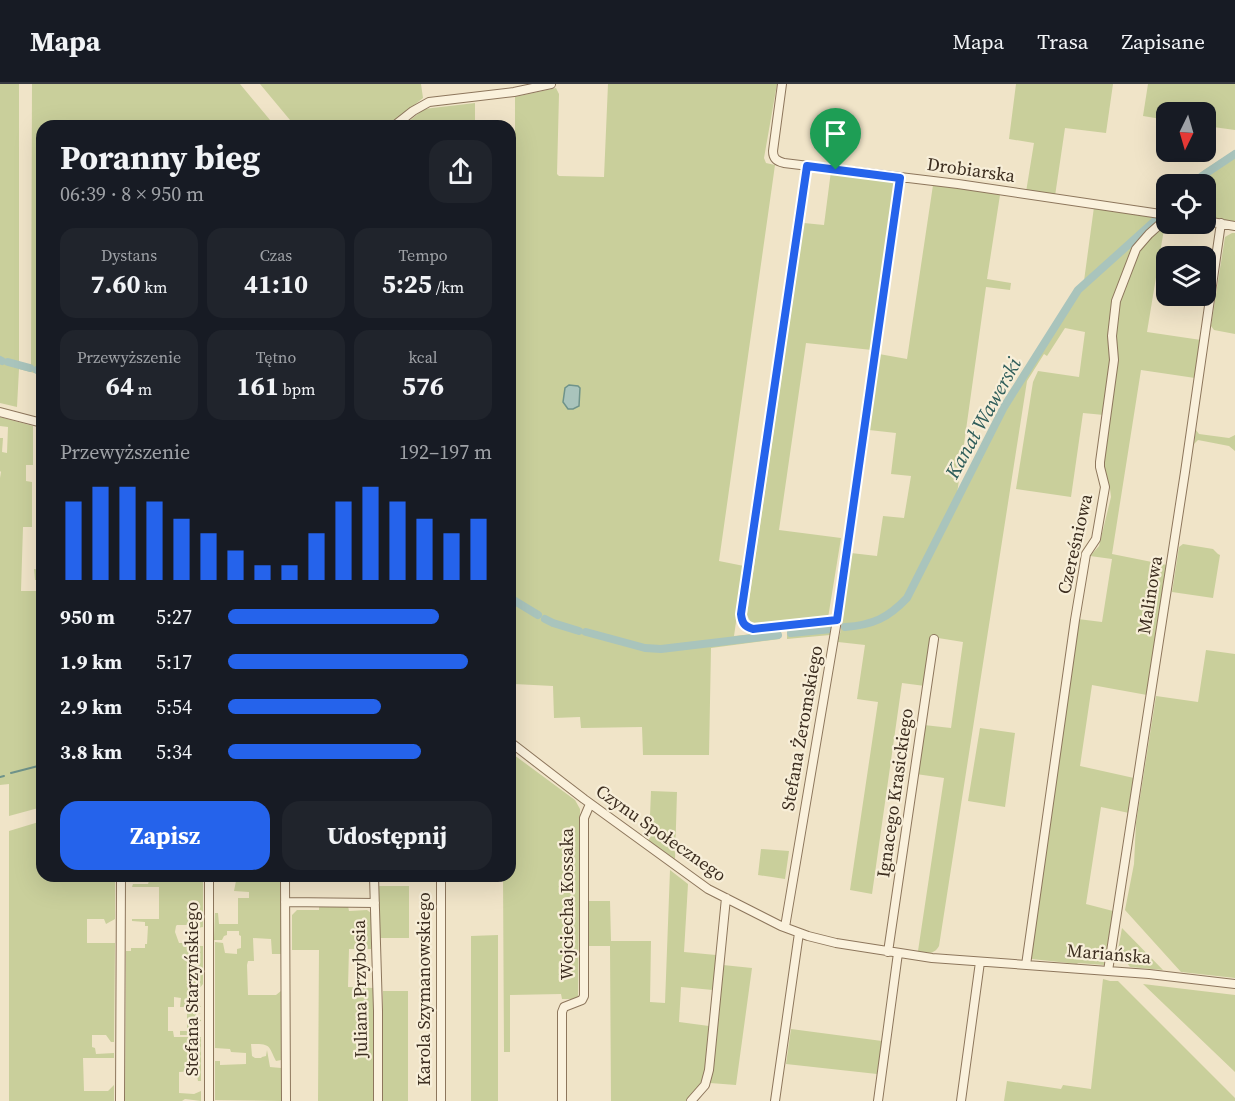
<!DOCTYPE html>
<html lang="pl">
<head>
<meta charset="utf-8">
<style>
	body { margin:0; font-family:"Source Serif 4",serif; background:#20242c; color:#f1f3f6; height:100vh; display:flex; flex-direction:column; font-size:22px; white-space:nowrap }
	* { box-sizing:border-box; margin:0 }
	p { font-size:20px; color:#9ea1a6 }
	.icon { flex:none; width:33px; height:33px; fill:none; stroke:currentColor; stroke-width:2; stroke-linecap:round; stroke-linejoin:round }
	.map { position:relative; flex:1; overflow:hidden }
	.side { position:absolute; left:36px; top:36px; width:480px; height:762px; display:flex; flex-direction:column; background:#171b24; border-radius:18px; box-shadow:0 6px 24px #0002 }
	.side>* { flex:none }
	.needle { width:39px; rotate:185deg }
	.tools { position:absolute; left:1156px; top:18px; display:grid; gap:12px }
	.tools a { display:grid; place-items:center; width:60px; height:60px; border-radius:12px; background:#171b24; box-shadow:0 6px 24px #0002; font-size:30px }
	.pin { position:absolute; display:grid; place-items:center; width:51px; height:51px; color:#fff; margin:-62px -26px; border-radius:50% 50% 50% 0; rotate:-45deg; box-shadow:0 0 6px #0007 }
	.pin .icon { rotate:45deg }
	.round { display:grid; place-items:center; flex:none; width:63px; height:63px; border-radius:18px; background:#20242c }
	.headline { display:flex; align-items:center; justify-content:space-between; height:102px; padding:0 24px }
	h1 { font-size:33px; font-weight:700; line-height:45px }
	.metrics { display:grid; grid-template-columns:repeat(3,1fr); gap:9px; height:102px; padding:6px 24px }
	.metrics div { display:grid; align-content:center; border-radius:15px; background:#20242c; text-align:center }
	.metrics b { font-size:26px; font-weight:700 }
	.metrics small { font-size:16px; font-weight:400 }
	.metrics p { font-size:16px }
	.chart { height:168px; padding:12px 24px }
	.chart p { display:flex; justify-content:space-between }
	.chart svg { width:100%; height:108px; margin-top:6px; stroke:#2563eb; stroke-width:6 }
	.button { display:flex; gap:12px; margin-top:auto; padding:12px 24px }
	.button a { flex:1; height:69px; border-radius:18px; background:#2563eb; color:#fff; font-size:24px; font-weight:700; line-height:69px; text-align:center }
	.button a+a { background:#20242c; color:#f1f3f6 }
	ul { padding:0 24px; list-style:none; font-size:20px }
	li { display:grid; grid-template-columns:96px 72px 1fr; align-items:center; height:45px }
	li i { height:15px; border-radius:8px; background:#2563eb }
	header { display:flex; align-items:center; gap:36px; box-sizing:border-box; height:84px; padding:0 30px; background:#171b24; border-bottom:2px solid #363941 }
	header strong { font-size:28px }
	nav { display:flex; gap:33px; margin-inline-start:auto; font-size:21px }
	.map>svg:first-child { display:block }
	.green { fill:#c9cf9b }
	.water { fill:#a9c4bc; stroke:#6f938a; stroke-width:1.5 }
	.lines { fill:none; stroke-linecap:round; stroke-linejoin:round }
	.stream { stroke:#6f938a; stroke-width:2 }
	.canal { stroke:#a9c4bc; stroke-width:8 }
	.street-casing { stroke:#8d765c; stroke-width:10 }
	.street { stroke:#faf1dc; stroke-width:8 }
	.route-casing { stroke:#fff; stroke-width:12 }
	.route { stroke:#2563eb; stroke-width:8 }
	.labels { text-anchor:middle; stroke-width:4.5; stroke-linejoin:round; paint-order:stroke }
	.street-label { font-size:18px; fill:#3d2e20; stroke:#f7eed8 }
	.water-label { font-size:20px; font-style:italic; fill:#2f5d5a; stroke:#f7eed8 }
</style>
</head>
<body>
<header>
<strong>Mapa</strong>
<nav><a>Mapa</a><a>Trasa</a><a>Zapisane</a></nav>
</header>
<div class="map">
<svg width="1235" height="1017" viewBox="0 0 1235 1017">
	<rect width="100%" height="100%" fill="#f0e4c8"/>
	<path class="green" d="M0,0H19V279L31,282L32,0H240L275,42H42V291L19,285L17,323L0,319Z
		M260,0H421L423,14L388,42H295Z
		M608,0H777L764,74L766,79L775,81L719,477L744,482L734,552L779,547L780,555L711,564L709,671H643L642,643L581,644L580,633L554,634L553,602L514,600V562L510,561V511L512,512L514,275H510V60L515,59V13L556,4L559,10L557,90L559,92L604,93Z
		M1016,0H1113L1106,49L1065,44L1055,112L1026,108L1034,59L1009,55Z
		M1148,0H1235V46L1206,42V28H1167V36L1143,32Z
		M475,19V42H403L424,25Z
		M1235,66V139L1206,134V100H1187L1204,86Z
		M831,87L892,94L896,98L872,266L806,259L779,446L841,454L828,534L757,540L751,539L747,531L804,139L824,141Z
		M933,101L977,106L1000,111L987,195L1011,199L1010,206L986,203L957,410L1003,320L1076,204L1084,197L1094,123L1162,134L1132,162L1133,168L1116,209L1112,274L1104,331L1083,329L1071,413L1016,405L1033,298L1038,287L1079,293L1085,248L1065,244L1047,272L1044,270L1027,297L939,862C934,871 927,869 918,867L944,694L916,690L924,641L951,644L963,558L932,553L925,602L902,599L872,810L850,806L878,618L857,615L865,561L838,558L842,541L851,469L877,472L883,432L904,434L911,392L891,390L896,349L869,346L879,270L907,275Z
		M1165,139L1147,248L1201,256L1195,294L1141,286L1112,470L1167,481L1147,611L1092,601L1080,682L1134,694L1129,729L1101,723L1086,820L1113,827L1104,881L1078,879L1077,880L1032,875L1030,872L1078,535L1102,538L1112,475L1090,472L1099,462L1111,413L1110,405L1103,384L1118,224L1136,169Z
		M1232,149H1235V250L1214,246L1211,242L1225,153Z
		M0,333L33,342V381H26V397L32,398V443H23L21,507H39V496H35L34,485L42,486V723L9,732V700L0,701V394L1,388L0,387V354H3L2,368L7,369L8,343L0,342V347Z
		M1196,346L1199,350L1229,354L1235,351V367L1229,362L1198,356L1194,360Z
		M40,375L42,376V444L40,443Z
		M1183,460L1213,465L1218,470L1220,471L1213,514L1172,508L1179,463Z
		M829,541L831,547L830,551L787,555V546H789Z
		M1206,566L1235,570V894L1181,888L1125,826L1134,780L1136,739L1156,612L1198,618Z
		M980,644L1015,649L1005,723L968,717Z
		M510,668L575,716L580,725L578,915H562L561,910L510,911V968H504L503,792H510Z
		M651,707L677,708L675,775L649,757Z
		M42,737V792H115V835L106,840L104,835H87V859H115L114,958H111L106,951H92V963L95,964L96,970L114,969V974H83L84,1007H108L114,1001V1017H9V747Z
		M761,765L789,767L785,795L758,791Z
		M670,786L688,800L684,868L716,871L713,906L681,903L679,938L709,942L704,993L703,997L688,1017H611L610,862H589V817H610L611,857H651L650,918L665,919Z
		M154,792H203V843L197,844L195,841H177L176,842L175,848L179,859H190L191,862H203V900L198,906L194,915L201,923H196V929L201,930H196V935L201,936V937L196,938V943L201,944H196L195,951H180V947H187V923H180L181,914L174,913V923H168V947H173L174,953H201V997H198L197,992H195V987L179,988V1009L194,1010L201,1007V1017L185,1015L182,1017H125L126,867H131V864H145V860H147L148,842H145V838L132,837V835H159V803H132L133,800H148L149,797H154Z
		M237,792H281V870H272L271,855L253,854L254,877H248L247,881L248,911H276L281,907V976L276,977C268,961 271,960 251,960L252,972L255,974H261L262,973L266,972L267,966L270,983L281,984V1017L215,1016V977H220V981L246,980V969L231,968L230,965L215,964V858L223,859L225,869L237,870V865L241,864V852L239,851V847H227V851L224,852L222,856H214L215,829H218L219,840H238V814H249V808L234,807Z
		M378,802H409V854H379Z
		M319,822H348L349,827L367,826L371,829V865H349L348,903L374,904L376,1017H318L319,866H292V831L297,826H319Z
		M1122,844L1163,886L1130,883L1118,866Z
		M498,851V1017H471V852Z
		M723,881L752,884L736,1001L710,999Z
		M1103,895L1110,897H1118L1235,1014V1017H1004L1007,997L1061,1005L1063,1001L1091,1005Z
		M1143,900L1235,911V988Z
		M383,907H408V1017H383Z
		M791,945L882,957L877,990L786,980Z"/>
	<path class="water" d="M569,301L578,302L580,304L579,322L573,325H568L563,318L565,304Z"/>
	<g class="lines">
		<path class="stream" d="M11,689L42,681
			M0,693L4,692"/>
		<path class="canal" d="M1192,100L1202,92L1235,70
			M1165,126L1167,124
			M0,276L2,277
			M8,278L30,284
			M37,286L42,288
			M510,514L538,531
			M545,535L553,539L579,547
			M845,543C873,541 888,534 907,514L1004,323L1078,206L1157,135
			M586,548L645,564L661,565L778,551
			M791,549L832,545"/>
		<defs>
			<path id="street" d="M782,0L773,67C773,75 777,77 784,79L958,100L1167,131
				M394,42L413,27L429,18L514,8L551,0
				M807,82L741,530C742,539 745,542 753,545L837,536
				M1206,137L1235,142
				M0,328L42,339
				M510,658L584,715L708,805L781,842L808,852L836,859L932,874L1149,890L1235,900
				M209,792V1017
				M285,792L286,1017
				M374,792L378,927V1017
				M441,792V1017
				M285,818L375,819
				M785,843L837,536L900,94
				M888,868L934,555
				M1026,881L1075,536L1086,470L1096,455L1105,403L1100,383V378L1114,276L1112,252L1116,217L1136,165L1149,150L1167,134
				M1108,887L1185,388L1221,139
				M120,1017L121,792
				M562,1017V928L564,923L582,916L584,912V734L590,720
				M691,1017L705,1001L709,986L726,814
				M775,1017L799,849
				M878,1017L898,869
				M961,1017L980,878"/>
		</defs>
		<use href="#street" class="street-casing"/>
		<use href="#street" class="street"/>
	</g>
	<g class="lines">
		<defs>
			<path id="route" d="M807,82L900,94L837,536L753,545C744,542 742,539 741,530Z"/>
		</defs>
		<use href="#route" class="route-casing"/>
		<use href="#route" class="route"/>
	</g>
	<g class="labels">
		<g class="street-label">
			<text transform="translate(971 86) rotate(8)" y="6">Drobiarska</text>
			<text transform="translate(1075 460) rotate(-77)" y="6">Czereśniowa</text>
			<text transform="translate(1150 511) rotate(-81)" y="6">Malinowa</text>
			<text transform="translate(802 644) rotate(-80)" y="6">Stefana Żeromskiego</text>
			<text transform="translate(895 709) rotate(-82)" y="6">Ignacego Krasickiego</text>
			<text transform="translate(661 749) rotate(35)" y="6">Czynu Społecznego</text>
			<text transform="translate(567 820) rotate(-90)" y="6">Wojciecha Kossaka</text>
			<text transform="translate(1109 870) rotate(5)" y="6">Mariańska</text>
			<text transform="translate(192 905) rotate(-90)" y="6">Stefana Starzyńskiego</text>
			<text transform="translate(360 905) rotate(-91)" y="6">Juliana Przybosia</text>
			<text transform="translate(424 905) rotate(-90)" y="6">Karola Szymanowskiego</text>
		</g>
		<g class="water-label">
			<text transform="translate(983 334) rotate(-61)" y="7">Kanał Wawerski</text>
		</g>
	</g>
</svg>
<div class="tools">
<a><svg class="needle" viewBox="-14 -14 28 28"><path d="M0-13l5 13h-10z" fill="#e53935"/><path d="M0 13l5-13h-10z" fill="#9ea1a6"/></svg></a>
<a><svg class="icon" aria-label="locate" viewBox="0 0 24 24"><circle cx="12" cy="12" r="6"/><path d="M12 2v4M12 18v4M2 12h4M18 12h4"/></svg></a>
<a><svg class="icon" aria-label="layers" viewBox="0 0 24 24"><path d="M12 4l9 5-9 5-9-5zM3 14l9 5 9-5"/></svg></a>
</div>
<div class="pin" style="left:836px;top:86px;background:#1e9e55"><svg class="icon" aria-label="arrive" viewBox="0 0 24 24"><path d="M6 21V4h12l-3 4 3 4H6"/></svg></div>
<section class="side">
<div class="headline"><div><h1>Poranny bieg</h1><p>06:39 · 8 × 950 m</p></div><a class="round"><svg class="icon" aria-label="share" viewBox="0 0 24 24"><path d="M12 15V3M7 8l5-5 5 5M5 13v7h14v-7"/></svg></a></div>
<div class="metrics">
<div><p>Dystans</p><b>7.60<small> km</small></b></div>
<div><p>Czas</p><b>41:10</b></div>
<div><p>Tempo</p><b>5:25<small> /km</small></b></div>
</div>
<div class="metrics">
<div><p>Przewyższenie</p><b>64<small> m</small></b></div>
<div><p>Tętno</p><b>161<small> bpm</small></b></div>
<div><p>kcal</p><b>576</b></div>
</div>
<div class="chart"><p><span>Przewyższenie</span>192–197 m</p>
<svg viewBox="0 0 160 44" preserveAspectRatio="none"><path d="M5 44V12M15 44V6M25 44V6M35 44V12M45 44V19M55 44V25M65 44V32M75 44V38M85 44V38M95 44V25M105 44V12M115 44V6M125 44V12M135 44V19M145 44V25M155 44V19"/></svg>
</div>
<ul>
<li><b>950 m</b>5:27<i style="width:80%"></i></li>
<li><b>1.9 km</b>5:17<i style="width:91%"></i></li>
<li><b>2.9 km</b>5:54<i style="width:58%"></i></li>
<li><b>3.8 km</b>5:34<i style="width:73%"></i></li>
</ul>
<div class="button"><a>Zapisz</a><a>Udostępnij</a></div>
</section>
</div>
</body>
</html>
